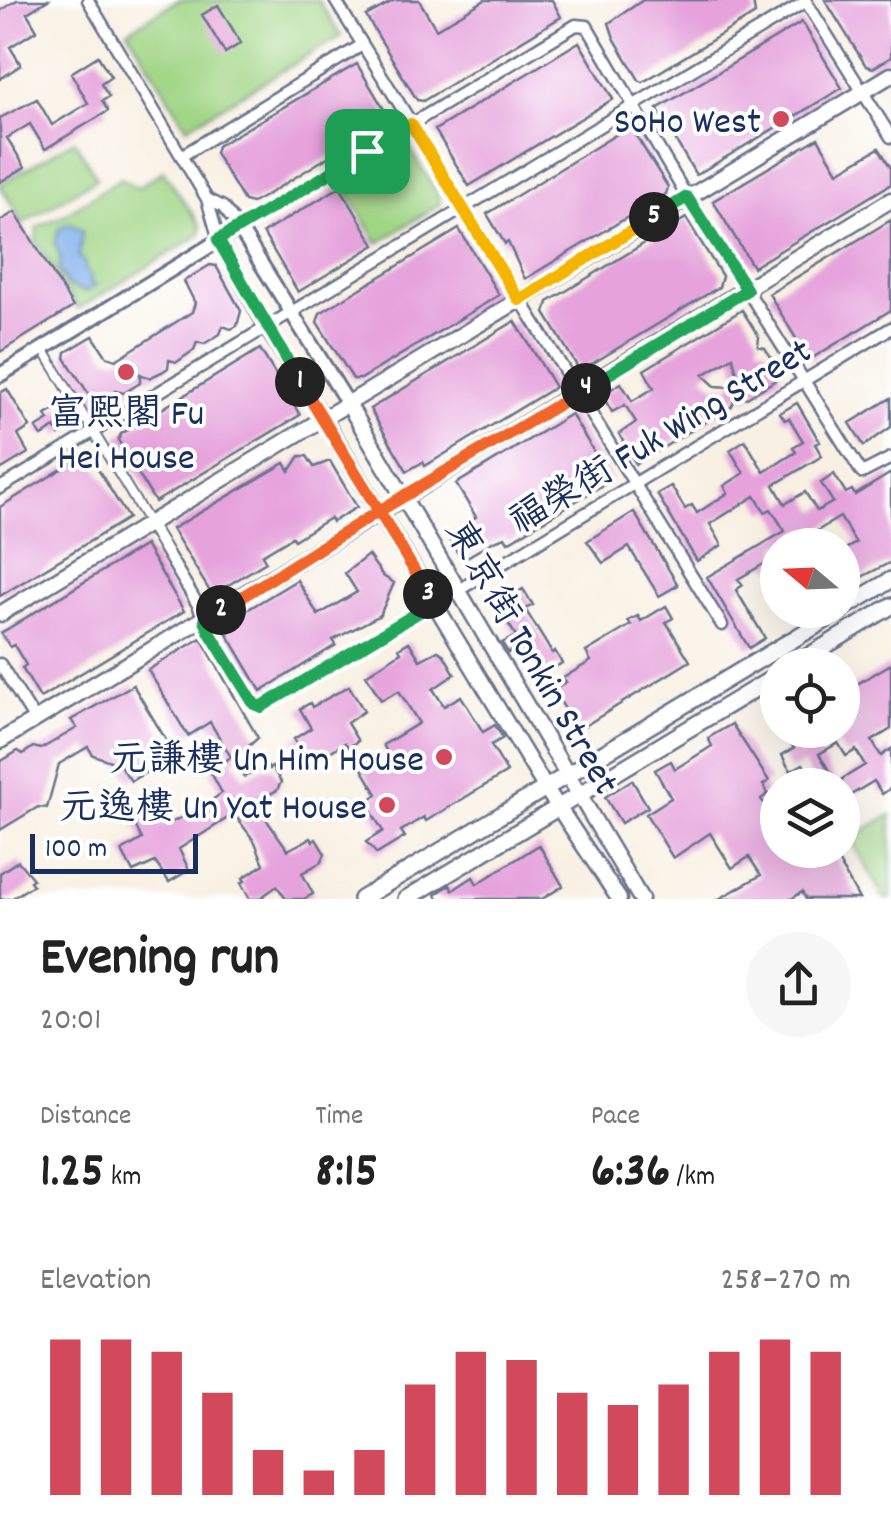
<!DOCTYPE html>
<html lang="en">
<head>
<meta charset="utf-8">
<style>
	body { margin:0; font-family:Dekko,"LXGW WenKai TC",sans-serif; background:#f6f6f6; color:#222; height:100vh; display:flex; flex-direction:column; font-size:38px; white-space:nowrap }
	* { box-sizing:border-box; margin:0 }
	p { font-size:32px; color:#767676 }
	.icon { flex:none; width:55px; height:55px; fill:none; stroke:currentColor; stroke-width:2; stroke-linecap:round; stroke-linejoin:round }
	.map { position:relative; height:899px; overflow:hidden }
	.drawer { display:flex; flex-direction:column; background:#fff; flex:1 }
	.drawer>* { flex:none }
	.needle { width:65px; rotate:289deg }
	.tools { position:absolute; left:760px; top:528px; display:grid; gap:20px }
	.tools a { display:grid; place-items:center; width:100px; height:100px; border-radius:50%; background:#fff; box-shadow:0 10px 40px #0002; font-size:50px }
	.scale { position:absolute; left:30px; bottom:25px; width:168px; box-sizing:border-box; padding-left:10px; border:5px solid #1b2f5e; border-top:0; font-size:28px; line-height:35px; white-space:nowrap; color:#1b2f5e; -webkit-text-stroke:8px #fff; paint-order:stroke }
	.pin { position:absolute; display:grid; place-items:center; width:85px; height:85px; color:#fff; margin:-42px; border-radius:20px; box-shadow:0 5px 15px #0006 }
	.km { position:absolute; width:50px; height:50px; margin:-25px; border-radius:50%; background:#222; color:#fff; font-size:28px; line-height:50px; text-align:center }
	.round { display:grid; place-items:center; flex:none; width:105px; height:105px; border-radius:52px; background:#f6f6f6 }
	.head { display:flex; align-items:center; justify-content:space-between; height:170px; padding:0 40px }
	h1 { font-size:55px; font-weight:700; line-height:75px }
	.figures { display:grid; grid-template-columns:repeat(3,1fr); gap:15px; height:170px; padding:10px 40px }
	.figures div { display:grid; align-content:center }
	.figures b { font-size:50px; font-weight:700 }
	.figures small { font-size:28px; font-weight:400 }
	.figures p { font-size:28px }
	.chart { height:280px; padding:20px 40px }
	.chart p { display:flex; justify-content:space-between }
	.chart svg { width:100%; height:180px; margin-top:10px; stroke:#d1495b; stroke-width:6 }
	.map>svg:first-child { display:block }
	.green { fill:#a0d585; stroke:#5e8272; stroke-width:2.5 }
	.water { fill:#81b1ec; stroke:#4e70a5; stroke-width:2.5 }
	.building { fill:#e5a2db; fill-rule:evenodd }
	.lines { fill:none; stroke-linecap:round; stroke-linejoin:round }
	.pedestrian-casing { stroke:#68738c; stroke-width:12 }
	.minor-casing { stroke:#68738c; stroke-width:15 }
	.tertiary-casing { stroke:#68738c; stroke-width:18 }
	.secondary-casing { stroke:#68738c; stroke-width:19 }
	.primary-casing { stroke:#68738c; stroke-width:20 }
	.pedestrian { stroke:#fff; stroke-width:8 }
	.minor { stroke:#fff; stroke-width:10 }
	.tertiary { stroke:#fff; stroke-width:12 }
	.secondary { stroke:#fff; stroke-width:14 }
	.primary { stroke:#fff; stroke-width:15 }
	.split-1-casing { stroke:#fff; stroke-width:20 }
	.split-2-casing { stroke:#fff; stroke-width:20 }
	.split-3-casing { stroke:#fff; stroke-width:20 }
	.split-4-casing { stroke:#fff; stroke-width:20 }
	.split-5-casing { stroke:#fff; stroke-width:20 }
	.split-6-casing { stroke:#fff; stroke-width:20 }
	.split-7-casing { stroke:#fff; stroke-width:20 }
	.split-1 { stroke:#22a559; stroke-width:12 }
	.split-2 { stroke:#f0652b; stroke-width:12 }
	.split-3 { stroke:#22a559; stroke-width:12 }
	.split-4 { stroke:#f0652b; stroke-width:12 }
	.split-5 { stroke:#22a559; stroke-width:12 }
	.split-6 { stroke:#f5b400; stroke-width:12 }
	.split-7 { stroke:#f5b400; stroke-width:12 }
	.poi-dot { fill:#d1495b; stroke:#fff; stroke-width:4 }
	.labels { text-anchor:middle; stroke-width:8; stroke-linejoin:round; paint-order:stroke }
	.poi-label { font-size:38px; fill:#1b2f5e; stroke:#fff; text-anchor:end }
	.street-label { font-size:38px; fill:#1b2f5e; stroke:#fff }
</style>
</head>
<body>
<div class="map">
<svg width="891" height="899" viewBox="0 0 891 899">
	<rect width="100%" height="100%" fill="#fff"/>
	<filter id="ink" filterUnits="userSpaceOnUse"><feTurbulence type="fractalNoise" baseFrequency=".01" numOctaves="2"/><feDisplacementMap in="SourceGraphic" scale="20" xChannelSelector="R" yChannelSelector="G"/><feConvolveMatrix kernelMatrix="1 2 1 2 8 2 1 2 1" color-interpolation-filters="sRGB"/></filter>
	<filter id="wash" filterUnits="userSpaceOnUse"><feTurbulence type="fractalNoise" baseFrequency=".0048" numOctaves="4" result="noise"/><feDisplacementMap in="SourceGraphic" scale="40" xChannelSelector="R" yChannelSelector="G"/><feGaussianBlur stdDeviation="2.25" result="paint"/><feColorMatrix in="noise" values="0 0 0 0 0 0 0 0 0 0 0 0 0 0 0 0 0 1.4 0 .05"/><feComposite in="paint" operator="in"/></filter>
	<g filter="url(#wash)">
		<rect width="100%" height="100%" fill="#f8f0e2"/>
		<path class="green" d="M178,0H318L341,36L187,127L128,31Z
			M74,140L97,178L23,223L0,185Z
			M408,146L440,198L439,205L378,243L343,185Z
			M163,171L201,226L200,235L78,309L36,241L37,227L64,215L121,178L137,188Z
			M891,815V899H884L854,844L861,832Z"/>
		<path class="water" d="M69,223L82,231L79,257L85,263V270L91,277L89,282L96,285L85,292L69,286L59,270L61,258L55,244L59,229Z"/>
		<g id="blocks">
			<path class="building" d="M17,0H48L27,13L37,30L10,47L21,65L0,79V11Z
				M395,0H419L436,29L485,0H552L561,17L423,101L417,100L366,16Z
				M643,0H753L755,14L643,82L639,80L614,38L609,23Z
				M825,0H891V57L873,68L866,66Z
				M218,5L241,43L225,53L202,15Z
				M802,22L842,88L696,175L657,109Z
				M579,42L613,99L469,186L435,130Z
				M98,56L111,77L101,84L109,97L102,101L108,111L45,149L30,124L7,138L25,167L0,182V118L37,99L52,125L88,103L71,73Z
				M357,64L388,116L386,121L265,196L252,203L244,201L215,153L217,146Z
				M630,126L668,187L666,194L525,279L508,242L505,244L487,214Z
				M818,138L838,172L879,148L891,168V184L753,267L713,201Z
				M340,187L375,245L298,292L263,233Z
				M15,212L73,307L0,352V221Z
				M686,218L722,276L719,287L580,371L545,313L548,302Z
				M891,220V310L809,360L769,294Z
				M459,229L499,295L361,379H353L317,322L320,313Z
				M210,265L216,266L241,311L237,326L231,329L223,326L220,334L204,344L197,342L194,350L177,362L169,360L168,368L162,372L149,378L140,374V383L124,393L115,391L113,402L107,406L94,402L65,358L66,352L93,336L107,357L116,360L192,312L195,303L184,281Z
				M742,310L759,337L758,346L765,348L782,376L747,398L736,395L732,406L636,464L619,434L636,422L625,405L612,412L602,395L621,383L632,401L654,388L644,370ZM733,357L737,373L730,387L715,386L703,375Z
				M515,321L555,387L425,466L423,462L407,471L370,409Z
				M260,349L300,415L155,502L118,440L121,434Z
				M7,389L30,427L18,435L28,453L0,470V393Z
				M891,398V427L864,446L850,423Z
				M797,403L820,442L815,444L822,456L774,485L785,504L805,492L817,511L833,502L821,483L834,474L846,493L852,490L855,495L891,473V562L842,587V551L856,543L840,517L794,545H778V572L764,564L738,579L743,585L736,590L765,638L749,648L707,577L785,531L771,509L765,512L755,496L710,524L722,545L697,561L657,494L671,486L685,509L692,505L697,513L728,493L724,486L744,473L730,450L745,440L764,472L796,452L793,447L803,441L789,418L785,420L780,413Z
				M61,407L73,426L59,435L55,428L42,436L36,428L49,420L46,415Z
				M571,414L611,480L508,542L505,537L494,541L462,560L448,537L476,517L456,484Z
				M88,453L128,518L0,596V507Z
				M300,456H307L314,467L330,461L357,507L332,522L330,518L294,540L292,537L262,555L266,562L212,595L172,529L285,463L290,471Z
				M634,512L678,585L659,596L629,547L603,563L587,541Z
				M145,545L184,611L40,698L22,668L26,665L14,645L10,647L1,633Z
				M368,555L383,576L394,583L380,615L333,640L336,645L261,691L222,625L297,580L318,615L357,592L345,573Z
				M523,589L533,605L525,609L552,653L555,651L562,663L544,674L537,663L533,665L521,644L508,653L502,643L516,636L497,605Z
				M666,606L673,618L666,622L690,661L578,730L553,690L566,682L563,678L591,661L586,652L631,625L628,621L638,616L641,621Z
				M201,638L258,738L233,760L244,777L267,766L269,769L272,767L281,782L277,790L258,801L268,822L288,850L311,838L313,841L316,839L325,854L321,862L302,873L313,894L304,899H286L277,886L259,899H250L241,883L245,881L243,878L264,864L255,842L234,814L179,849L189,870L169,882L155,862L133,872L122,851L142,839L131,817L152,805L166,825L201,808L222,793L210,771L231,757L210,722L188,736L148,670Z
				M409,642L420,660L438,651L444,655L455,674L433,689L444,706L461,696L483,732L495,725L503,738L491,745L507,772L426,821L424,817L401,831L405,837L377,854L366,842L383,831L366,803L377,794L358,762L368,756L374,764L389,755L383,745L419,723L399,691L381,700L366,675L401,652L399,648Z
				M891,664V729L872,741L881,756L891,749V788L882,794L874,781L846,798L853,811L842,817V779L865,765L856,750L846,756L838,743L819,754L838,785H816L803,764L791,771L788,767L782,755L794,748L786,735L795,730H805L810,738L823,730H842V693Z
				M133,685L175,755L131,781L119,764L93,755L88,747L59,764L47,808L38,807L0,830V762L18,751L23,754L33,747L41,749L77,728L71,720Z
				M349,686L364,711L347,723L358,741L348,747L345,743L309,764L294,739L311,728L300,709L310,703L312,707Z
				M732,724L769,781L763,785L768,794L761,799L778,823V850H795L807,869L834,854L859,899H806L802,892L791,899H719L761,875L749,857L732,868L710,833L673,858L646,814L671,798L655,770L671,761L675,769L712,746L708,738Z
				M632,780L648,807L621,823L605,797Z
				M539,845L563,886L542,899H438L436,894L450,885L453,890L473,877L477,884Z
				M18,861L33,879L30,881L33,885L11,899H0V873Z"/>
		</g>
	</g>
	<g filter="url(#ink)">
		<use href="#blocks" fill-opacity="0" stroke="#68738c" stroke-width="2.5"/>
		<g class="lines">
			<defs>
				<path id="pedestrian" d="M43,349L149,523"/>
				<path id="minor" d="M88,0L207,199L219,240
					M335,0L722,625
					M805,0L891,137
					M183,155L362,45
					M207,199L223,207L239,228L576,25L587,26L687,197
					M747,290L862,473L891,458
					M0,488L805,2
					M149,523L198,605L209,631L258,707L434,603
					M459,590L891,328
					M0,664L35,720"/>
				<path id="tertiary" d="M687,197L747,290
					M219,240L266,327L323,418
					M0,375L239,228L347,402"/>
				<path id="secondary" d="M347,402L641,899
					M323,418L545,787L619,899
					M0,614L891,75
					M0,741C298,562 595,383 891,200"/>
				<path id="primary" d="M842,609L891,580
					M794,665L891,606
					M361,899L842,610
					M406,899L778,675"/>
			</defs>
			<use href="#pedestrian" class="pedestrian-casing"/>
			<use href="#minor" class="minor-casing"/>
			<use href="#tertiary" class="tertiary-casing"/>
			<use href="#secondary" class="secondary-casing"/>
			<use href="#primary" class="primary-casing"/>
			<use href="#pedestrian" class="pedestrian"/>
			<use href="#minor" class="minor"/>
			<use href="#tertiary" class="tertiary"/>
			<use href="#secondary" class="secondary"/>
			<use href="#primary" class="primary"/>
		</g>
	</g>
	<g class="lines" filter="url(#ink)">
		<defs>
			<path id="split-1" d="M300,382L218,240L367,151"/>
			<path id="split-2" d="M221,610L379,511L300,382"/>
			<path id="split-3" d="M221,610L205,620L209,631L254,704L261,707L434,603L428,594"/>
			<path id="split-4" d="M428,594L379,511L586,388"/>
			<path id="split-5" d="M586,388L747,290L687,197L654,217"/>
			<path id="split-6" d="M426,148L519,300L654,217"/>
			<path id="split-7" d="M367,151L411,124L426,148"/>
		</defs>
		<use href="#split-1" class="split-1-casing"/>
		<use href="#split-2" class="split-2-casing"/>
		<use href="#split-3" class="split-3-casing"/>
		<use href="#split-4" class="split-4-casing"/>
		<use href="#split-5" class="split-5-casing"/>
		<use href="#split-6" class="split-6-casing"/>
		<use href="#split-7" class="split-7-casing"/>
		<use href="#split-1" class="split-1"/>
		<use href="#split-2" class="split-2"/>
		<use href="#split-3" class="split-3"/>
		<use href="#split-4" class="split-4"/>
		<use href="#split-5" class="split-5"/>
		<use href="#split-6" class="split-6"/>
		<use href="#split-7" class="split-7"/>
	</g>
	<g class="poi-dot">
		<circle cx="781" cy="119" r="10"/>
		<circle cx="126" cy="372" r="10"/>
		<circle cx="444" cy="757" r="10"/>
		<circle cx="387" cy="805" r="10"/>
	</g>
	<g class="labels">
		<g class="poi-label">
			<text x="761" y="132">SoHo West</text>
			<text x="126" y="424" text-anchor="middle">富熙閣 Fu<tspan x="126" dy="44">Hei House</tspan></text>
			<text x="424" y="770">元謙樓 Un Him House</text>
			<text x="367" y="818">元逸樓 Un Yat House</text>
		</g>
		<g class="street-label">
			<text transform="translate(659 434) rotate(-31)" y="13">福榮街 Fuk Wing Street</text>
			<text transform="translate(534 656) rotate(60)" y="13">東京街 Tonkin Street</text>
		</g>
	</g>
</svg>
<div class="tools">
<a><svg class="needle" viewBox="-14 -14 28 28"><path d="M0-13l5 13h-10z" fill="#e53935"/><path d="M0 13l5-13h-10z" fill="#767676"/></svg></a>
<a><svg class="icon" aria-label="locate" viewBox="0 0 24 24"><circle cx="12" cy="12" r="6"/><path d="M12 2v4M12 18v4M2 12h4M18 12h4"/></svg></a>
<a><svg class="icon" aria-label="layers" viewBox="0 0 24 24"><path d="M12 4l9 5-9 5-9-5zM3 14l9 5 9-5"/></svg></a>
</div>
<div class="scale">100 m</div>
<div class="pin" style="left:367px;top:151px;background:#1e9e55"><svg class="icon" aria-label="arrive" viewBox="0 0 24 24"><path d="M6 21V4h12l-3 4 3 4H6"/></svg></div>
<b class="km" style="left:300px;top:382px">1</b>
<b class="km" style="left:221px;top:610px">2</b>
<b class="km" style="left:428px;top:594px">3</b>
<b class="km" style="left:586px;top:388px">4</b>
<b class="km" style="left:654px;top:217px">5</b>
</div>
<section class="drawer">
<div class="head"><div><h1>Evening run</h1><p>20:01</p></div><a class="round"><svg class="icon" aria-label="share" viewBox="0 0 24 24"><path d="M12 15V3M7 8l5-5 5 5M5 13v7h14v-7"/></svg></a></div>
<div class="figures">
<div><p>Distance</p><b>1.25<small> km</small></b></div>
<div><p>Time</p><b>8:15</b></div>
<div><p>Pace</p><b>6:36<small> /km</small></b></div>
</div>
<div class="chart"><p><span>Elevation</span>258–270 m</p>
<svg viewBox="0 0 160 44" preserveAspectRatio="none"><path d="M5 44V6M15 44V6M25 44V9M35 44V19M45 44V33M55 44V38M65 44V33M75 44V17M85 44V9M95 44V11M105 44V19M115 44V22M125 44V17M135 44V9M145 44V6M155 44V9"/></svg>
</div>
</section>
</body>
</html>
